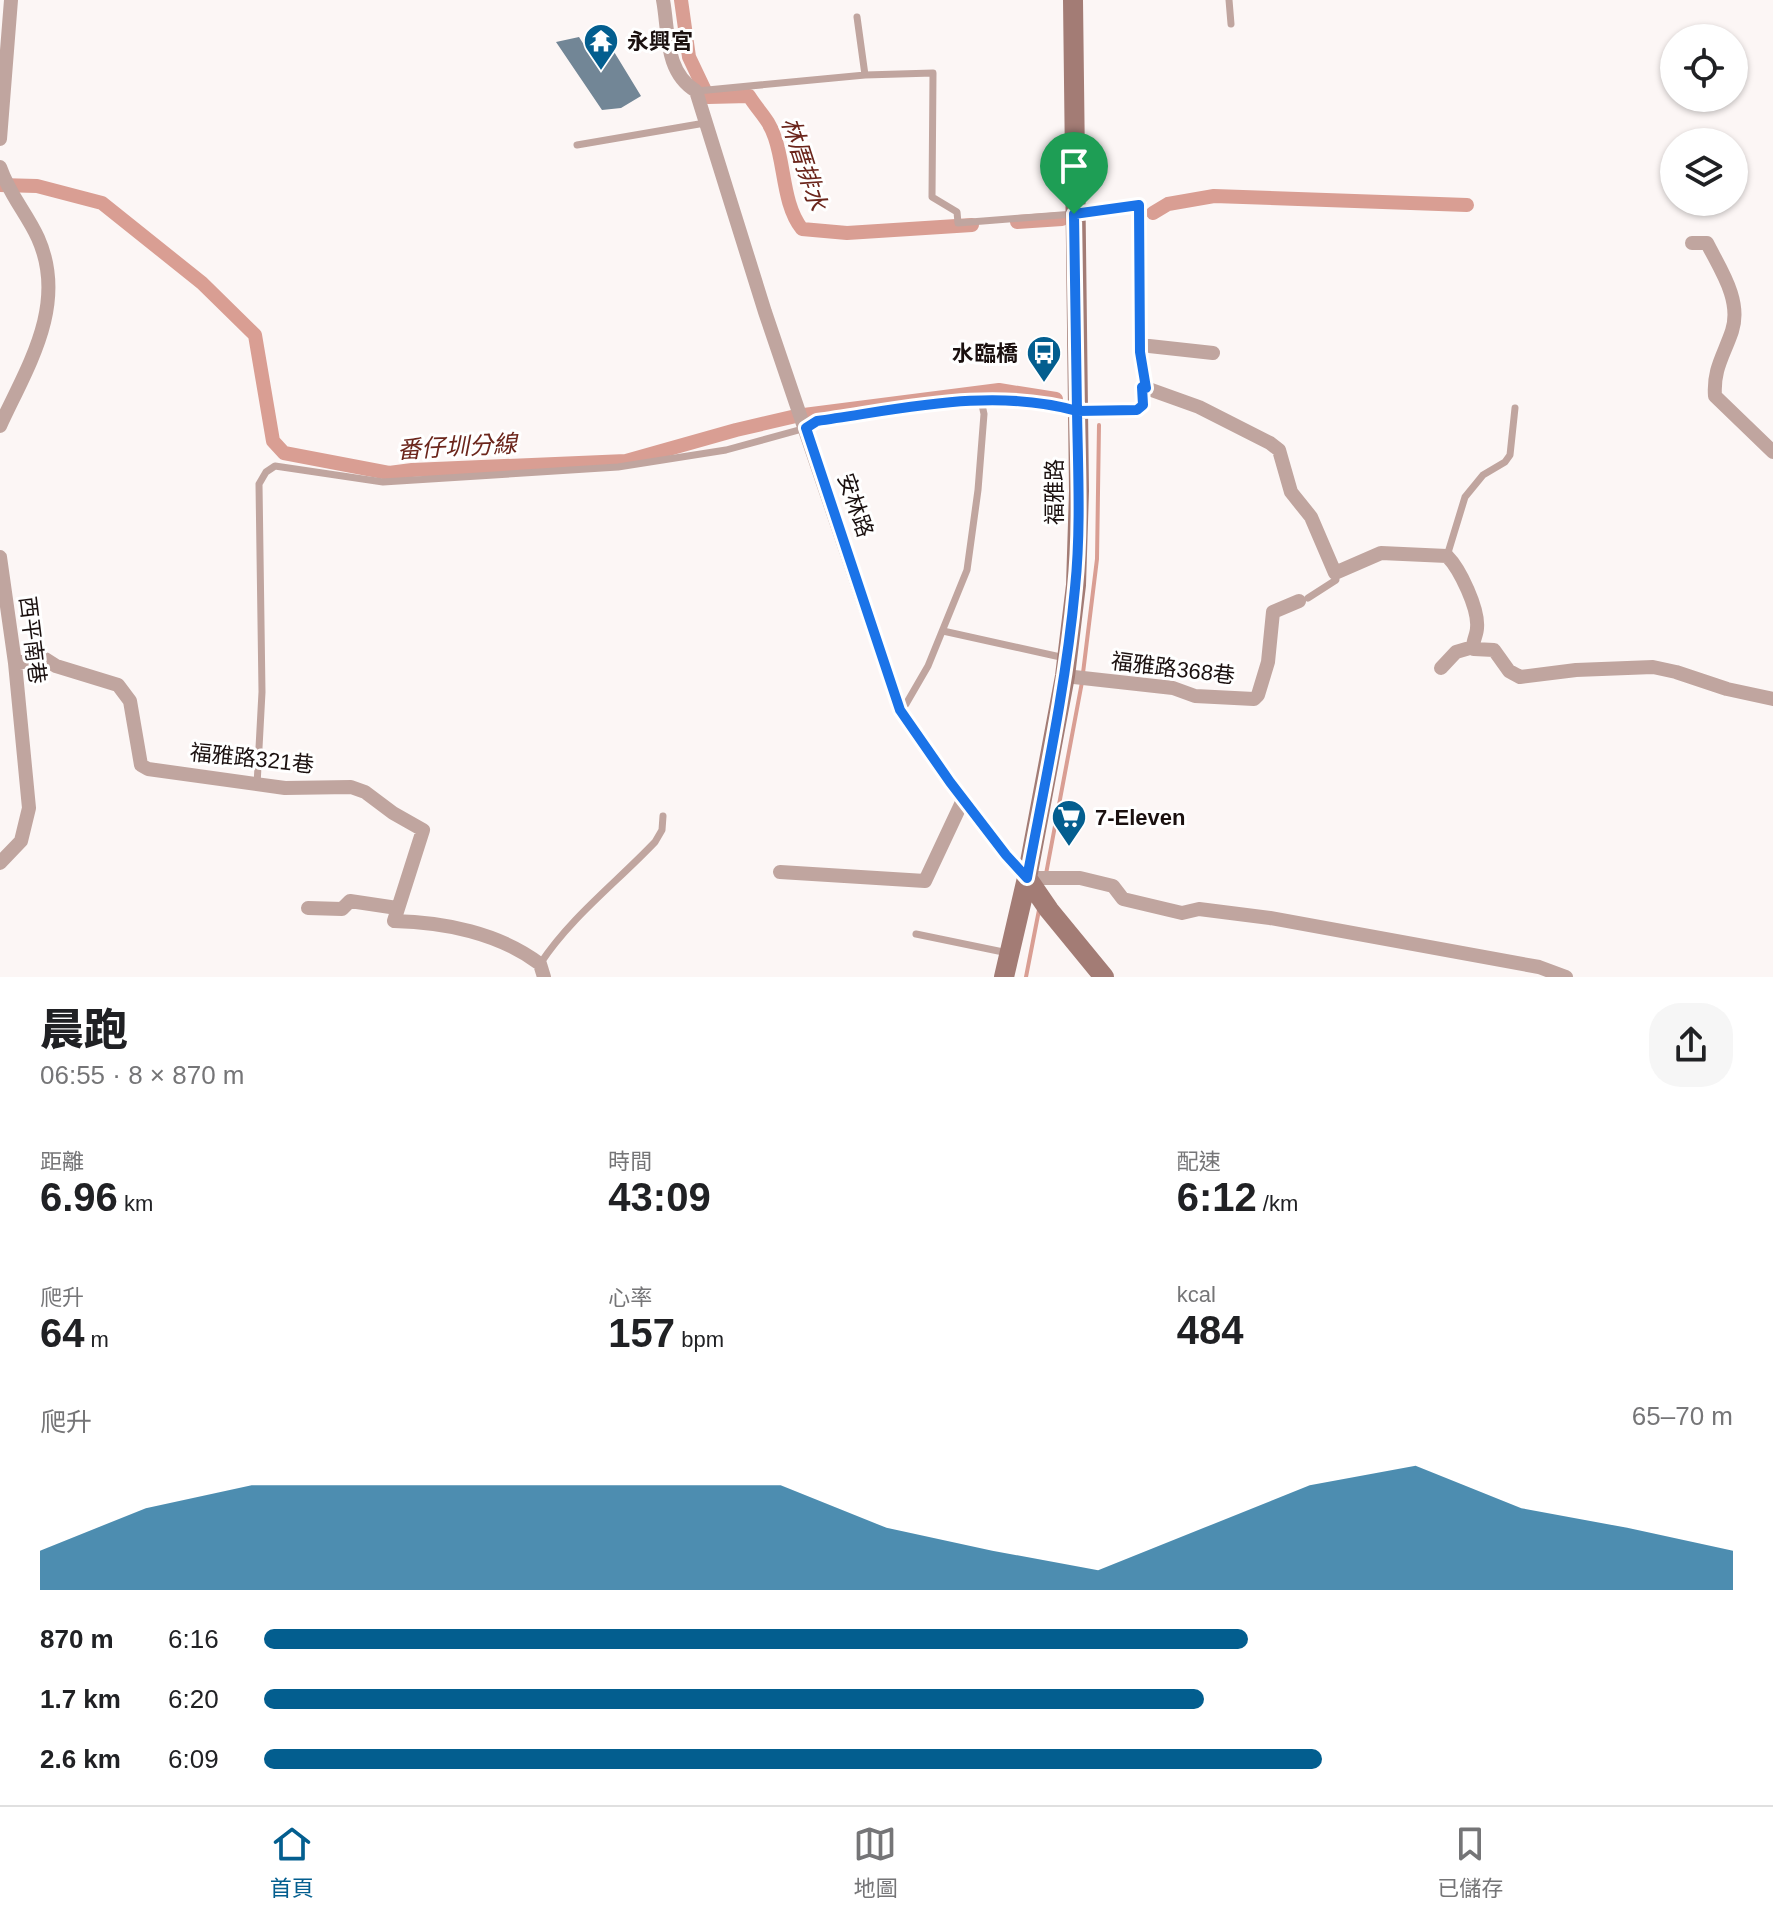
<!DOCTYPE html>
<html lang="zh-TW">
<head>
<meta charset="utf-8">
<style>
	body { margin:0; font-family:Arial,"Noto Sans TC",sans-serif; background:#f6f6f6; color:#202124; height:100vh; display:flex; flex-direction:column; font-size:30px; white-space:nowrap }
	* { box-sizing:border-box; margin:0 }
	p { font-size:26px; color:#757577 }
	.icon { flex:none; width:44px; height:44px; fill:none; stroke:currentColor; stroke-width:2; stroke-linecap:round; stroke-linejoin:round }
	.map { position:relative; height:977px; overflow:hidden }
	.side { display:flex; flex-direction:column; background:#fff; flex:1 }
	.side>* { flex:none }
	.fabs { position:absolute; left:1660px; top:24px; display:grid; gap:16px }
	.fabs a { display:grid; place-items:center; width:88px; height:88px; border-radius:50%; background:#fff; box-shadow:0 2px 6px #0004; font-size:40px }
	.pin { position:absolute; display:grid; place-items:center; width:68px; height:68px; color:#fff; margin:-82px -34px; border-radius:50% 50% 50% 0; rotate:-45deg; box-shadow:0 0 8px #0007 }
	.pin .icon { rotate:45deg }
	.round { display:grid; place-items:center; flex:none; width:84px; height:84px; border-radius:32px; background:#f6f6f6 }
	.overview { display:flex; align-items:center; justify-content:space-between; height:136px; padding:0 40px }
	h1 { font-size:44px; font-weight:800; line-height:60px }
	.stats { display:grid; grid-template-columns:repeat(3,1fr); gap:12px; height:136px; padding:8px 40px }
	.stats div { display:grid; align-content:center }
	.stats b { font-size:40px; font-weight:800 }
	.stats small { font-size:22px; font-weight:400 }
	.stats p { font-size:22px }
	.chart { height:224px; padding:16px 40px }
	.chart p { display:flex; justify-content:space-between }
	.chart svg { width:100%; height:144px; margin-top:8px; fill:#035e8f; opacity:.7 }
	ul { padding:0 40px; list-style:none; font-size:26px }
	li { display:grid; grid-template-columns:128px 96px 1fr; align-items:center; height:60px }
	li i { height:20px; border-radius:10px; background:#035e8f }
	.menu { display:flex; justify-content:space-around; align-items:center; height:112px; border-top:2px solid #e0e0e0; background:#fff; font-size:22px; color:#757577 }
	.menu a { display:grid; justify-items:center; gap:4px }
	.menu .selected { color:#035e8f }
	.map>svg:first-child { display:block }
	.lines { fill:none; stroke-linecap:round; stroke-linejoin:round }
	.stream { stroke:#d99e93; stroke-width:4 }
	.canal { stroke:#d99e93; stroke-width:14 }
	.building { fill:#728696 }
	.lane { stroke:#c0a59f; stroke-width:7 }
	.street { stroke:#c0a59f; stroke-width:14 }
	.secondary { stroke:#a37c75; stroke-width:20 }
	.route-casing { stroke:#fff; stroke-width:16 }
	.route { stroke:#1a73e8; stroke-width:10 }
	.labels { text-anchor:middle; stroke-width:6; stroke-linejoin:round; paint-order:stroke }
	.poi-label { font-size:22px; font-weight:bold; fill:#1a100f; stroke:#fff; text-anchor:start }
	.street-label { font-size:22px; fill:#1a100f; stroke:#fff }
	.water-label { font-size:24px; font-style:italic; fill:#6b251b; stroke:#fff }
</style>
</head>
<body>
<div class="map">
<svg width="1773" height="977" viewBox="0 0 1773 977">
	<rect width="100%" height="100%" fill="#fcf6f5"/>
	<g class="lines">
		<path class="stream" d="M1083,673L1097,559L1099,425
			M1046,874L1082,682
			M1026,977L1039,910"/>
		<path class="canal" d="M681,0L689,57L708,97L749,96C759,112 769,119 775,138C785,167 783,205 802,229L847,233L972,225
			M0,185L37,186L102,203L202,283L255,335L273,441L284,453L389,473L412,470L626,461L736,430L796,416L999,390L1056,399
			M1153,213L1168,204L1214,196L1467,205
			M1017,222L1062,219"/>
	</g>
	<path class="building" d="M579,37L586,48L605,37L641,96L621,108L602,110L556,42Z"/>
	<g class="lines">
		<path class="lane" d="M1229,0L1231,24
			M857,17L865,75
			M697,91L865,75L933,73L932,197L957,212L958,223L1074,214
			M577,145L705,123
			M1447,556L1465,497L1483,475L1505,462L1510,455L1515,408
			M1308,598L1336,580L1335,573
			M943,631L1065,658
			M900,710L906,704L928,666L967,570L978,490L984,414L981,400
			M257,785L262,692L259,484L266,472L275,466L383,482L618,467L726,450L806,428L817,421L993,398L1053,404L1077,411
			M916,934L1008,953
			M540,964C571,917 616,883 655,842L662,830L663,816"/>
		<path class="street" d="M663,0C669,31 664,72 696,91L765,312L900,710L950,782L1006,855L1027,878H1080L1113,886L1123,899L1182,913L1199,909L1270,918L1539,967L1566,977
			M0,139L11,0
			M0,167C10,196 26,212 38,238C68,305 27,367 0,426
			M1074,214L1139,205L1140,352L1146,388
			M1692,243H1707C1720,269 1742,300 1732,331C1724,355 1713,369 1715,396L1773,452
			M1140,345L1213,353
			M1077,411L1137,410L1143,405L1142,387L1146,388L1199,407L1270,443L1279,450L1291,492L1311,517L1335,573L1381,553L1447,556C1460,569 1479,609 1477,628C1477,634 1473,640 1473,647
			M0,557L15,663L29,808L21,841L0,863
			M15,663L45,659L56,666L118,685L130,701L141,765L148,769L285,788L351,787L365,792L393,813L423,830L394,921C444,922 499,933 540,964L544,977
			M1441,668L1456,652L1473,647L1474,649L1494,650L1509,671L1520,677L1576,670L1653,667L1676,672L1727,689L1773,699
			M1065,676L1173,688L1195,696L1254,699L1258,695L1268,662L1273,612L1299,601
			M780,872L925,881L963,800
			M308,908L342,909L350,901L397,908"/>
		<path class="secondary" d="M1027,878L1049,910L1104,977
			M1004,977L1027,878L1065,676L1076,585L1079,491L1073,0"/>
	</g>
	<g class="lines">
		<defs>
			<path id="route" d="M1074,214L1077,411C992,387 903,409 817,421L806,428L900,710L950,782L1006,855L1027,878C1045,782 1066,686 1075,588C1081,530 1078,470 1077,411L1137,410L1143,405L1142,387L1146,388L1140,352L1139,205L1074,214"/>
		</defs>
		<use href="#route" class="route-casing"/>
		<use href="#route" class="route"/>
	</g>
	<defs>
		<symbol id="temple-pin" viewBox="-11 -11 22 30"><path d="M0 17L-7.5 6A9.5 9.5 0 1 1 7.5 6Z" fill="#035e8f" stroke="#fff"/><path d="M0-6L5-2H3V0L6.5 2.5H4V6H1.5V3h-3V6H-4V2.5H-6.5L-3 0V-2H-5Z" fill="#fff"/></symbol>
		<symbol id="bus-pin" viewBox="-11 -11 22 30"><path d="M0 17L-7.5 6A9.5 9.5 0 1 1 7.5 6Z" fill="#035e8f" stroke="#fff"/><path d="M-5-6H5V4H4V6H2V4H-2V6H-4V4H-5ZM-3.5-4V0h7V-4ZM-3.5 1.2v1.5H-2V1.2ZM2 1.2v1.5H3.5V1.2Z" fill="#fff"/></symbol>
		<symbol id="supermarket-pin" viewBox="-11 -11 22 30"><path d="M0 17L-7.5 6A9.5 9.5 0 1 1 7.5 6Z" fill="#035e8f" stroke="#fff"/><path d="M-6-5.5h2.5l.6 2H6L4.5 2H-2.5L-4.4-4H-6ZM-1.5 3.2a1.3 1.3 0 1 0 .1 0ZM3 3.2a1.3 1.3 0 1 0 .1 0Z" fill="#fff"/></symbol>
	</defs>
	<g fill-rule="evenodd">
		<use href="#temple-pin" x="581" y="21" width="40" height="54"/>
		<use href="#bus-pin" x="1024" y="333" width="40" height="54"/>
		<use href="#supermarket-pin" x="1049" y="797" width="40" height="54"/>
	</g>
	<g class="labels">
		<g class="poi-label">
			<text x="627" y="49">永興宮</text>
			<text x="1018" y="361" text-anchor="end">水臨橋</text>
			<text x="1095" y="825">7-Eleven</text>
		</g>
		<g class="street-label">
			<text transform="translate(1054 492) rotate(-90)" y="8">福雅路</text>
			<text transform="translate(856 505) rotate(71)" y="8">安林路</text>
			<text transform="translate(33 640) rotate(83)" y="8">西平南巷</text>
			<text transform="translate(1173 668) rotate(7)" y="8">福雅路368巷</text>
			<text transform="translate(252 758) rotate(6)" y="8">福雅路321巷</text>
		</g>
		<g class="water-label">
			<text transform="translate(804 164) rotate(72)" y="8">林厝排水</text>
			<text transform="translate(457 447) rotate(-3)" y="8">番仔圳分線</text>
		</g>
	</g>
</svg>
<div class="fabs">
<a><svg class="icon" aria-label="locate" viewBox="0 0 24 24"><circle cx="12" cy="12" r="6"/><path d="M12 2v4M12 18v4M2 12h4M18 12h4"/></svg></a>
<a><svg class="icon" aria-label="layers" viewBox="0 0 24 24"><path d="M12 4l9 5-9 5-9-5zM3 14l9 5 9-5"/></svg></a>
</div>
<div class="pin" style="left:1074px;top:214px;background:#1e9e55"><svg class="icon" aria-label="arrive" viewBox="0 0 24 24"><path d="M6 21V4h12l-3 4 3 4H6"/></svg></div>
</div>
<section class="side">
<div class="overview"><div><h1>晨跑</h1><p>06:55 · 8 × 870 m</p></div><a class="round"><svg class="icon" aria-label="share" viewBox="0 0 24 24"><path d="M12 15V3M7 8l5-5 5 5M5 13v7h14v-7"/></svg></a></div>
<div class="stats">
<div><p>距離</p><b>6.96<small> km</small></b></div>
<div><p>時間</p><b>43:09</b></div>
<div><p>配速</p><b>6:12<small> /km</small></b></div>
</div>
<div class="stats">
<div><p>爬升</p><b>64<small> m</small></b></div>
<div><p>心率</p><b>157<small> bpm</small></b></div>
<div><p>kcal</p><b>484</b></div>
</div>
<div class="chart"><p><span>爬升</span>65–70 m</p>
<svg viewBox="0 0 160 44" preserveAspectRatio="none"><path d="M0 44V32L10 19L20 12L30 12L40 12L50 12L60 12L70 12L80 25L90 32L100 38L110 25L120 12L130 6L140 19L150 25L160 32V44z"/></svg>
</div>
<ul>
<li><b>870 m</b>6:16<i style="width:67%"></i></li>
<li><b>1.7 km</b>6:20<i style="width:64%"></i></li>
<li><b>2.6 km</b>6:09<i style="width:72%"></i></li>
</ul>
</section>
<nav class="menu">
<a class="selected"><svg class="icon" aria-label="home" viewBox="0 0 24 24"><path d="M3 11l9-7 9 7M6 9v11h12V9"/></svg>首頁</a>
<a><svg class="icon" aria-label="map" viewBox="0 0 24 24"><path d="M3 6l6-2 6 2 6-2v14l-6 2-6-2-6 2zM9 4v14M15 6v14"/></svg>地圖</a>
<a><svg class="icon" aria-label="saved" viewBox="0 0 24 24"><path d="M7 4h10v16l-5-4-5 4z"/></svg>已儲存</a>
</nav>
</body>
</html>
